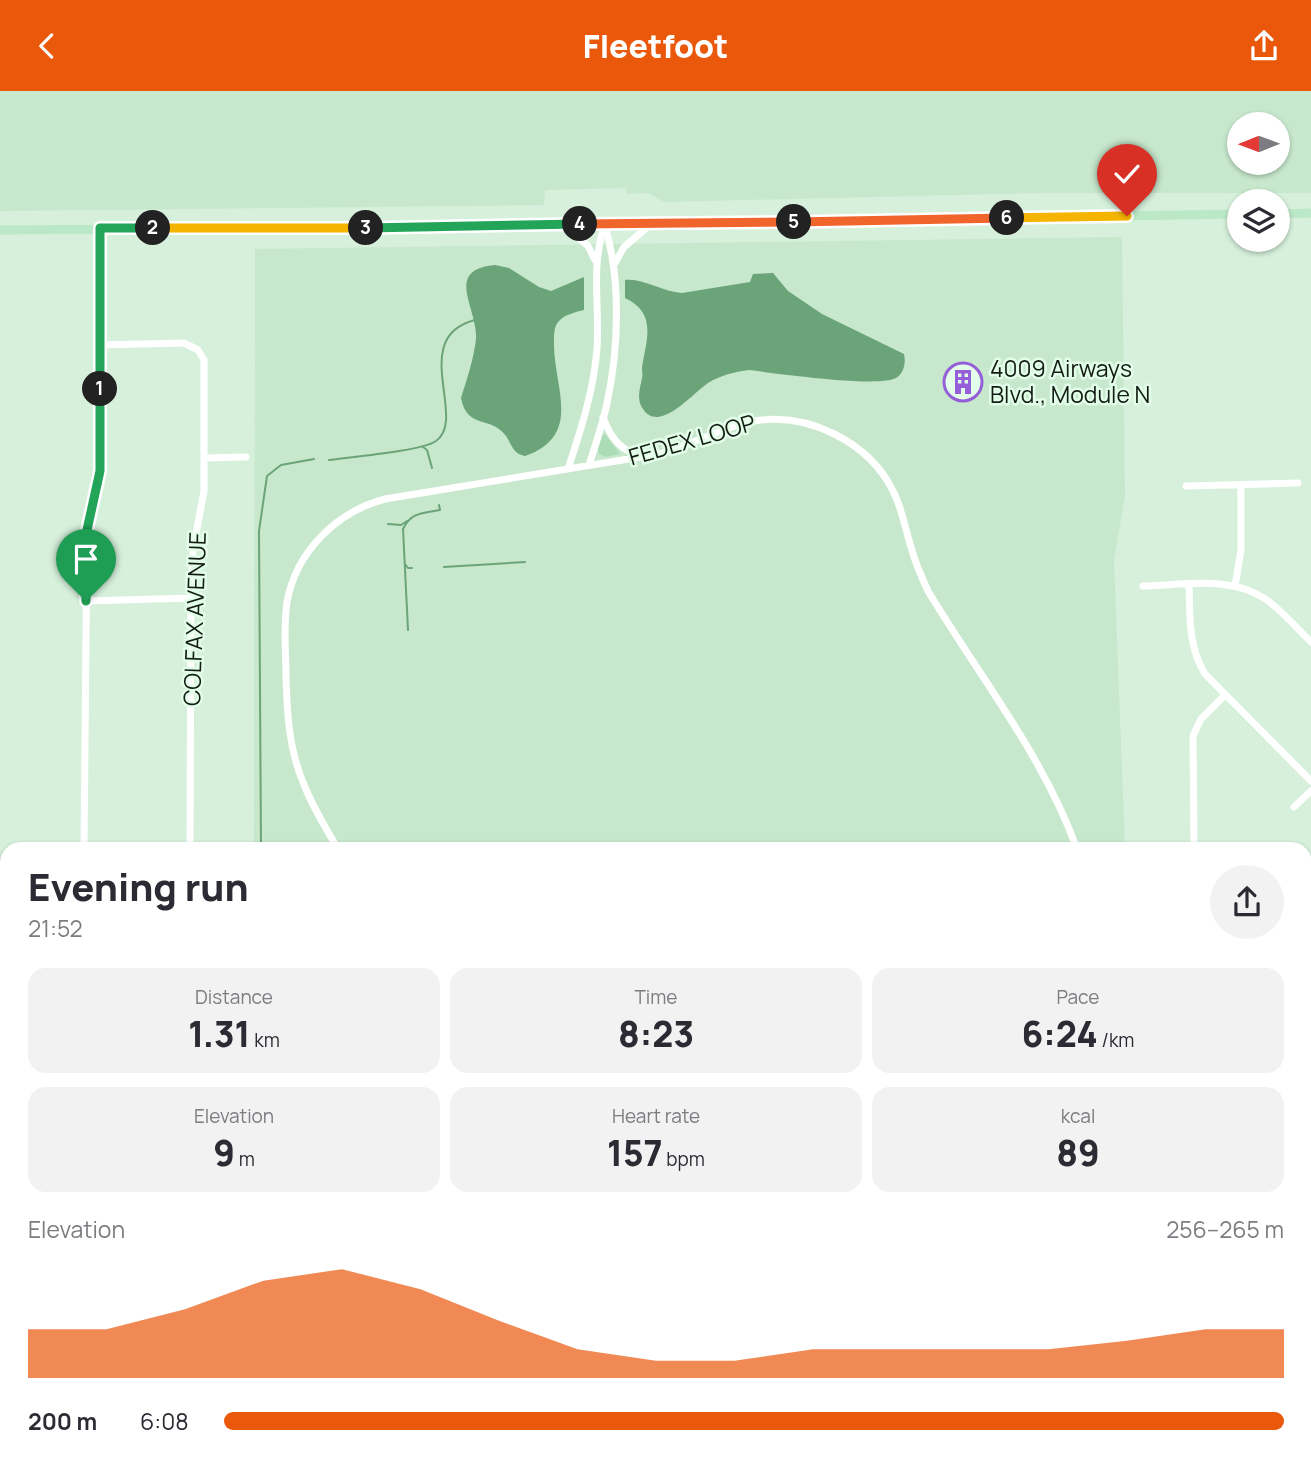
<!DOCTYPE html>
<html lang="en">
<head>
<meta charset="utf-8">
<style>
	body { margin:0; font-family:Manrope,sans-serif; background:#f2f2f3; color:#2b2b33; height:100vh; display:flex; flex-direction:column; font-size:26px; white-space:nowrap }
	* { box-sizing:border-box; margin:0 }
	p { font-size:23px; color:#7c7c81 }
	.icon { flex:none; width:38px; height:38px; fill:none; stroke:currentColor; stroke-width:2; stroke-linecap:round; stroke-linejoin:round }
	.map { position:relative; flex:1; overflow:hidden }
	.sheet { position:absolute; left:0px; top:751px; width:1312px; height:621px; display:flex; flex-direction:column; background:#fff; border-radius:21px 21px 0 0; box-shadow:0 2px 5px #0004 }
	.sheet>* { flex:none }
	.needle { width:46px; rotate:269deg }
	.fabs { position:absolute; left:1227px; top:21px; display:grid; gap:14px }
	.fabs a { display:grid; place-items:center; width:63px; height:63px; border-radius:50%; background:#fff; box-shadow:0 2px 5px #0004; font-size:35px }
	.pin { position:absolute; display:grid; place-items:center; width:60px; height:60px; color:#fff; margin:-72px -30px; border-radius:50% 50% 50% 0; rotate:-45deg; box-shadow:0 0 7px #0007 }
	.pin .icon { rotate:45deg }
	.km { position:absolute; width:35px; height:35px; margin:-18px; border-radius:50%; background:#222; color:#fff; font-size:19px; line-height:35px; text-align:center }
	.round { display:grid; place-items:center; flex:none; width:74px; height:74px; border-radius:37px; background:#f2f2f3 }
	.summary { display:flex; align-items:center; justify-content:space-between; height:119px; padding:0 28px }
	h1 { font-size:38px; font-weight:800; line-height:52px }
	.stats { display:grid; grid-template-columns:repeat(3,1fr); gap:10px; height:119px; padding:7px 28px }
	.stats div { display:grid; align-content:center; border-radius:18px; background:#f2f2f3; text-align:center }
	.stats b { font-size:35px; font-weight:800 }
	.stats small { font-size:19px; font-weight:400 }
	.stats p { font-size:19px }
	.chart { height:196px; padding:14px 28px }
	.chart p { display:flex; justify-content:space-between }
	.chart svg { width:100%; height:126px; margin-top:7px; fill:#ea580c; opacity:.7 }
	ul { padding:0 28px; list-style:none; font-size:23px }
	li { display:grid; grid-template-columns:112px 84px 1fr; align-items:center; height:52px }
	li i { height:18px; border-radius:9px; background:#ea580c }
	header { display:flex; justify-content:space-between; align-items:center; height:91px; padding:0 28px; background:#ea580c; color:#fff; font-size:32px; font-weight:800 }
	.map>svg:first-child { display:block }
	.built { fill:#c7e8cd; fill-rule:evenodd }
	.green { fill:#aaddb6 }
	.water { fill:#6aa478 }
	.lines { fill:none; stroke-linecap:round; stroke-linejoin:round }
	.stream { stroke:#6aa478; stroke-width:2 }
	.minor { stroke:#fff; stroke-width:7 }
	.major { stroke:#bbe8c6; stroke-width:9 }
	.split-1-casing { stroke:#fff; stroke-width:14 }
	.split-2-casing { stroke:#fff; stroke-width:14 }
	.split-3-casing { stroke:#fff; stroke-width:14 }
	.split-4-casing { stroke:#fff; stroke-width:14 }
	.split-5-casing { stroke:#fff; stroke-width:14 }
	.split-6-casing { stroke:#fff; stroke-width:14 }
	.split-7-casing { stroke:#fff; stroke-width:14 }
	.split-1 { stroke:#22a559; stroke-width:9 }
	.split-2 { stroke:#22a559; stroke-width:9 }
	.split-3 { stroke:#f5b400; stroke-width:9 }
	.split-4 { stroke:#22a559; stroke-width:9 }
	.split-5 { stroke:#f0652b; stroke-width:9 }
	.split-6 { stroke:#f0652b; stroke-width:9 }
	.split-7 { stroke:#f5b400; stroke-width:9 }
	.labels { text-anchor:middle; stroke-width:5; stroke-linejoin:round; paint-order:stroke }
	.poi-label { font-size:23px; fill:#131c15; stroke:#e3fee8; text-anchor:start }
	.street-label { font-size:23px; fill:#131c15; stroke:#e3fee8 }
</style>
</head>
<body>
<header><svg class="icon" aria-label="back" viewBox="0 0 24 24"><path d="M15 5l-7 7 7 7"/></svg>Fleetfoot<svg class="icon" aria-label="share" viewBox="0 0 24 24"><path d="M12 15V3M7 8l5-5 5 5M5 13v7h14v-7"/></svg></header>
<div class="map">
<svg width="1311" height="1371" viewBox="0 0 1311 1371">
	<rect width="100%" height="100%" fill="#d6f0db"/>
	<path class="built" d="M0,0H1311V102H1040L664,111L648,102L626,103V97L545,99L544,114L0,120ZM1239,33H1278V72H1239Z
		M1122,146L1125,405L1114,469L1125,758H254L255,158Z"/>
	<path class="green" d="M605,343L620,363L605,366L599,363L598,358L603,344Z
		M1311,1014V1062L1306,1063V1015Z
		M1311,1108V1364L1286,1371H1160L1159,1365H1306V1109Z"/>
	<path class="water" d="M495,174L509,177L539,196L551,200L584,186V219C576,221 566,223 559,230C554,235 554,243 554,251C553,295 584,344 525,365C513,363 512,354 506,345C491,324 467,339 461,307C467,288 474,267 476,248C478,217 443,179 495,174Z
		M773,182L788,200L822,223L904,263C906,272 904,282 896,287C878,297 773,282 749,279C734,281 721,284 708,292C693,302 659,343 643,318C636,308 640,298 642,287C643,284 642,280 642,277C646,249 658,223 625,207V189C644,187 662,201 682,202L750,191L753,183Z"/>
	<g class="lines">
		<path class="stream" d="M423,356L427,359L432,377
			M329,369C350,366 422,360 436,350C468,328 408,246 475,229
			M388,433L401,434L407,430
			M405,473L408,477H412
			M444,476L525,471
			M408,539L403,438C411,421 423,422 440,419L439,414
			M261,758L259,440L267,385L281,374L314,368
			M1306,1099H1311
			M0,1210L7,1208"/>
		<path class="minor" d="M564,134L588,155L595,169
			M615,172L624,156L651,133
			M99,254L184,252L198,259L204,269V400L193,459L191,507L190,758
			M603,326C611,348 619,357 640,366
			M205,367L246,366
			M589,374C595,354 603,333 607,312C619,257 621,188 605,135
			M568,378C581,338 594,299 597,257C600,213 590,176 605,133
			M1186,395L1298,392
			M1189,494C1190,526 1188,555 1205,583L1311,690
			M1143,495C1184,494 1231,484 1267,509C1283,521 1297,537 1311,551
			M1235,495L1241,459V394
			M86,510L191,507
			M1294,716L1311,700
			M84,758L87,439L100,380V137
			M338,758C325,736 312,715 303,691C289,658 287,622 286,586C286,562 283,536 287,511C296,461 336,421 385,408L659,363C692,354 722,336 755,330C808,321 869,351 893,400C902,417 905,437 911,456C915,471 921,485 928,500C979,585 1043,664 1077,758
			M1194,758L1193,645L1201,628L1225,604
			M1306,815L1311,814
			M0,842L7,841
			M0,1118L7,1113
			M0,1281H7
			M0,1306H7
			M0,1352H7
			M98,1365V1371
			M143,1365V1371
			M325,1365L326,1371
			M626,1365V1371
			M34,1371V1365"/>
		<path class="major" d="M1278,123L1311,122
			M0,139L463,136L1239,123"/>
	</g>
	<g class="lines">
		<defs>
			<path id="split-1" d="M86,510L87,439L100,380V298"/>
			<path id="split-2" d="M100,298V137H153"/>
			<path id="split-3" d="M153,137H366"/>
			<path id="split-4" d="M366,137L580,133"/>
			<path id="split-5" d="M580,133L794,131"/>
			<path id="split-6" d="M794,131L1007,127"/>
			<path id="split-7" d="M1007,127L1127,125"/>
		</defs>
		<use href="#split-1" class="split-1-casing"/>
		<use href="#split-2" class="split-2-casing"/>
		<use href="#split-3" class="split-3-casing"/>
		<use href="#split-4" class="split-4-casing"/>
		<use href="#split-5" class="split-5-casing"/>
		<use href="#split-6" class="split-6-casing"/>
		<use href="#split-7" class="split-7-casing"/>
		<use href="#split-1" class="split-1"/>
		<use href="#split-2" class="split-2"/>
		<use href="#split-3" class="split-3"/>
		<use href="#split-4" class="split-4"/>
		<use href="#split-5" class="split-5"/>
		<use href="#split-6" class="split-6"/>
		<use href="#split-7" class="split-7"/>
	</g>
	<defs>
		<symbol id="building-ring" viewBox="-11 -11 22 22"><circle r="9.5" fill="#e3fee8" stroke="#945fd8" stroke-width="1.5"/><path d="M-4-6H4V6H1V3H-1V6H-4ZM-2.5-4.3h1.7v1.8h-1.7ZM.8-4.3h1.7v1.8H.8ZM-2.5-1h1.7V.8h-1.7ZM.8-1h1.7V.8H.8Z" fill="#945fd8"/></symbol>
	</defs>
	<g fill-rule="evenodd">
		<use href="#building-ring" x="941" y="269" width="44" height="44"/>
	</g>
	<g class="labels">
		<g class="poi-label">
			<text x="990" y="286">4009 Airways<tspan x="990" dy="26">Blvd., Module N</tspan></text>
		</g>
		<g class="street-label">
			<text transform="translate(692 349) rotate(-16)" y="8">FEDEX LOOP</text>
			<text transform="translate(195 528) rotate(-88)" y="8">COLFAX AVENUE</text>
		</g>
	</g>
</svg>
<div class="fabs">
<a><svg class="needle" viewBox="-14 -14 28 28"><path d="M0-13l5 13h-10z" fill="#e53935"/><path d="M0 13l5-13h-10z" fill="#7c7c81"/></svg></a>
<a><svg class="icon" aria-label="layers" viewBox="0 0 24 24"><path d="M12 4l9 5-9 5-9-5zM3 14l9 5 9-5"/></svg></a>
</div>
<div class="pin" style="left:86px;top:510px;background:#1e9e55"><svg class="icon" aria-label="arrive" viewBox="0 0 24 24"><path d="M6 21V4h12l-3 4 3 4H6"/></svg></div>
<div class="pin" style="left:1127px;top:125px;background:#d93025"><svg class="icon" aria-label="check" viewBox="0 0 24 24"><path d="M5 12l5 5 9-10"/></svg></div>
<b class="km" style="left:100px;top:298px">1</b>
<b class="km" style="left:153px;top:137px">2</b>
<b class="km" style="left:366px;top:137px">3</b>
<b class="km" style="left:580px;top:133px">4</b>
<b class="km" style="left:794px;top:131px">5</b>
<b class="km" style="left:1007px;top:127px">6</b>
<section class="sheet">
<div class="summary"><div><h1>Evening run</h1><p>21:52</p></div><a class="round"><svg class="icon" aria-label="share" viewBox="0 0 24 24"><path d="M12 15V3M7 8l5-5 5 5M5 13v7h14v-7"/></svg></a></div>
<div class="stats">
<div><p>Distance</p><b>1.31<small> km</small></b></div>
<div><p>Time</p><b>8:23</b></div>
<div><p>Pace</p><b>6:24<small> /km</small></b></div>
</div>
<div class="stats">
<div><p>Elevation</p><b>9<small> m</small></b></div>
<div><p>Heart rate</p><b>157<small> bpm</small></b></div>
<div><p>kcal</p><b>89</b></div>
</div>
<div class="chart"><p><span>Elevation</span>256–265 m</p>
<svg viewBox="0 0 160 44" preserveAspectRatio="none"><path d="M0 44V27L10 27L20 20L30 10L40 6L50 13L60 24L70 34L80 38L90 38L100 34L110 34L120 34L130 34L140 31L150 27L160 27V44z"/></svg>
</div>
<ul>
<li><b>200 m</b>6:08<i style="width:100%"></i></li>
</ul>
</section>
</div>
</body>
</html>
